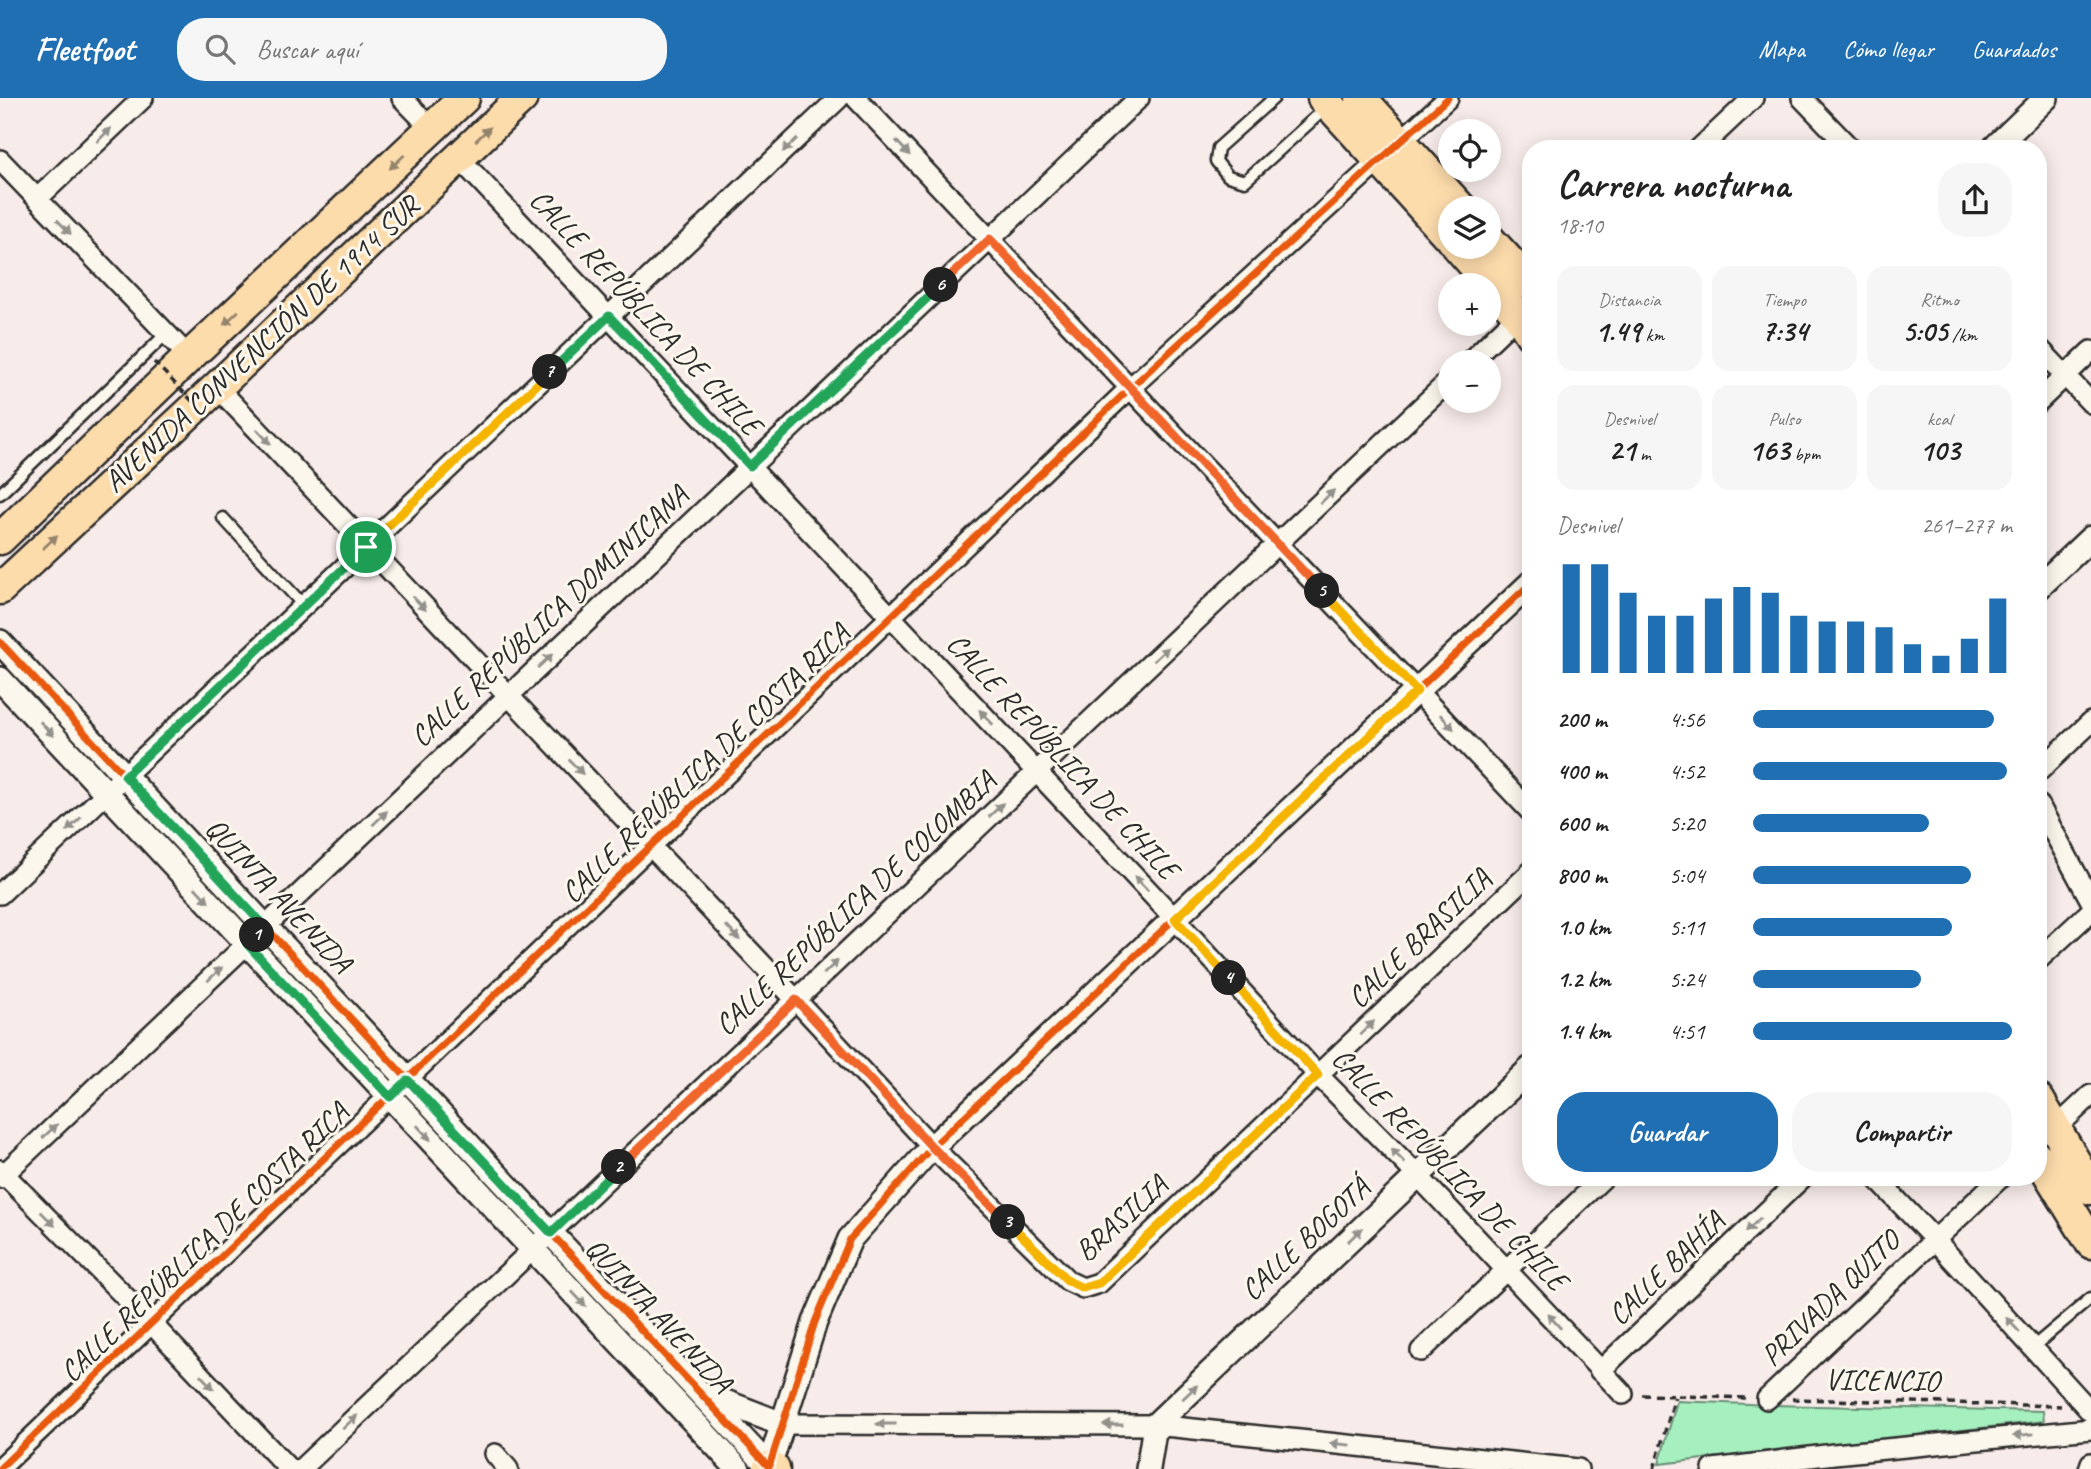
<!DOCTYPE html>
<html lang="es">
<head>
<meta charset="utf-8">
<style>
	body { margin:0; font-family:Caveat,sans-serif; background:#f6f6f6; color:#222; height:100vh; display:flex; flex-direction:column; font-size:26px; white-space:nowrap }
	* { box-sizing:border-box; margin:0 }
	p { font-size:23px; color:#767676 }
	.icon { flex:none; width:38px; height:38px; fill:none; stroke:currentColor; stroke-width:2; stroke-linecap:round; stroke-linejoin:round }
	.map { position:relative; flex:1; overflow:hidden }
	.details { position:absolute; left:1522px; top:42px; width:525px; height:1046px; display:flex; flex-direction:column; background:#fff; border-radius:28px; box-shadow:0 4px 18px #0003 }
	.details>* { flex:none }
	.buttons { position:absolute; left:1438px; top:21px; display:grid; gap:14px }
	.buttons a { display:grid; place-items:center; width:63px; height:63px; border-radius:50%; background:#fff; box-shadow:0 4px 18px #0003; font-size:35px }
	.pin { position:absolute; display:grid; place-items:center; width:60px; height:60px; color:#fff; margin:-30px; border:4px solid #fff; border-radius:50%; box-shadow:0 2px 7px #0007 }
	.km { position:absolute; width:35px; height:35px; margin:-18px; border-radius:50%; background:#222; color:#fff; font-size:19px; line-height:35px; text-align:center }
	.round { display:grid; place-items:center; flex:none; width:74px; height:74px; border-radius:28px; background:#f6f6f6 }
	.head { display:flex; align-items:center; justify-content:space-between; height:119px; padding:0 35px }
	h1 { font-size:38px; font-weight:700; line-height:52px }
	.metrics { display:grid; grid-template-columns:repeat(3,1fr); gap:10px; height:119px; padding:7px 35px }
	.metrics div { display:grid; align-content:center; border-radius:18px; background:#f6f6f6; text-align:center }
	.metrics b { font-size:30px; font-weight:700 }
	.metrics small { font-size:19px; font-weight:400 }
	.metrics p { font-size:19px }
	.chart { height:196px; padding:14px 35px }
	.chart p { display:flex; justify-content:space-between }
	.chart svg { width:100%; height:126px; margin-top:7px; stroke:#1f6fb2; stroke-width:6 }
	.action { display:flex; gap:14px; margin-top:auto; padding:14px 35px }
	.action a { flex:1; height:80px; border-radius:28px; background:#1f6fb2; color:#fff; font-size:28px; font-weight:700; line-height:80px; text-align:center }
	.action a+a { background:#f6f6f6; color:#222 }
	ul { padding:0 35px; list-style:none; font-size:23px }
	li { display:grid; grid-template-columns:112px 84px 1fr; align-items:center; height:52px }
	li i { height:18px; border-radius:9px; background:#1f6fb2 }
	header { display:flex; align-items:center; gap:42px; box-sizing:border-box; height:98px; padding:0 35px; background:#1f6fb2; color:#fff }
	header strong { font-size:33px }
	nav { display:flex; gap:38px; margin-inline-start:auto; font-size:24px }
	.search { width:490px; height:63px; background:#f6f6f6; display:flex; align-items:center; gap:18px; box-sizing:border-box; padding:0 24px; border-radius:28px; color:#767676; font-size:26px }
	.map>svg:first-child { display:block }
	.green { fill:#a6f0bf; stroke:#688e75; stroke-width:2 }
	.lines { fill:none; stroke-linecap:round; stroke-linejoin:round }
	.service-casing { stroke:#2b2b2b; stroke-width:15 }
	.minor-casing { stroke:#2b2b2b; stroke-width:24 }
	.tertiary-casing { stroke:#2b2b2b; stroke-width:28 }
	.primary-casing { stroke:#2b2b2b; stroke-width:35 }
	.path { stroke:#2b2b2b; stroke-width:3.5; stroke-dasharray:7 5; stroke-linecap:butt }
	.service { stroke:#fbf7ec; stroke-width:10 }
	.minor { stroke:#fbf7ec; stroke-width:19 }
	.tertiary { stroke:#fbf7ec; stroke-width:23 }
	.primary { stroke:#fddcac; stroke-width:30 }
	.path-bridge { stroke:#2b2b2b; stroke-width:3.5; stroke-dasharray:7 5; stroke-linecap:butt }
	.cycleway-casing { stroke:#fbf7ec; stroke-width:11 }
	.cycleway { stroke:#e8590c; stroke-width:7 }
	.oneway { fill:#94846c }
	.oneway2 { fill:#93918c }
	.split-1-casing { stroke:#fff; stroke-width:14 }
	.split-2-casing { stroke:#fff; stroke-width:14 }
	.split-3-casing { stroke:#fff; stroke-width:14 }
	.split-4-casing { stroke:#fff; stroke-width:14 }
	.split-5-casing { stroke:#fff; stroke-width:14 }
	.split-6-casing { stroke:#fff; stroke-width:14 }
	.split-7-casing { stroke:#fff; stroke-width:14 }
	.split-8-casing { stroke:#fff; stroke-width:14 }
	.split-1 { stroke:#22a559; stroke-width:9 }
	.split-2 { stroke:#22a559; stroke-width:9 }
	.split-3 { stroke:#f0652b; stroke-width:9 }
	.split-4 { stroke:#f5b400; stroke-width:9 }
	.split-5 { stroke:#f5b400; stroke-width:9 }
	.split-6 { stroke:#f0652b; stroke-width:9 }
	.split-7 { stroke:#22a559; stroke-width:9 }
	.split-8 { stroke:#f5b400; stroke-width:9 }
	.labels { text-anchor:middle; stroke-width:6; stroke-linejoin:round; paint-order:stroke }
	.street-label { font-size:30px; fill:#2b2b2b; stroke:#fbf7ec }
</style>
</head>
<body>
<header>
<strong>Fleetfoot</strong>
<div class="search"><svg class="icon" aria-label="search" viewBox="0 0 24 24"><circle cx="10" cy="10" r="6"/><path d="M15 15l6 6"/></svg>Buscar aquí</div>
<nav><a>Mapa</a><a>Cómo llegar</a><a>Guardados</a></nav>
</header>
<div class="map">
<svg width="2091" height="1371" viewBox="0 0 2091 1371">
	<rect width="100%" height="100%" fill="#f8ecea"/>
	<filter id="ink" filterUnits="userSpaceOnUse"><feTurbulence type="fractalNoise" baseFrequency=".0143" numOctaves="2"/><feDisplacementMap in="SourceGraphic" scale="14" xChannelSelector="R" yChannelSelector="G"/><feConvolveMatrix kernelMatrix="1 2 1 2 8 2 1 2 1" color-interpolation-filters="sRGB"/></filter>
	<g filter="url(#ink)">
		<path class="green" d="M1677,1303L1771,1307L2043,1313L2044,1323L1659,1366Z"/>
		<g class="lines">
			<defs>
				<path id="service" d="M1274,0L1218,50L1216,63L1228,78L1245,83L1328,8
					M0,396L166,236
					M223,420L304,508
					M2033,1249L2091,1200"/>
				<path id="minor" d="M402,0L432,31
					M856,0L1531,714
					M1802,0L1851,51
					M1699,51L1753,0
					M459,60L1175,821L1318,977L1418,1078L1623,1296
					M0,62L189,259
					M37,101L143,0
					M2039,250L2091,305
					M1469,264L1518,217
					M217,289L796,902L932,1049L1068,1183L1083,1190L1099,1185L1531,774
					M2039,303L2091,253
					M2039,673L2091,624
					M2039,707L2091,803
					M0,796L839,0
					M2039,861L2091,813
					M2056,1030L2091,997
					M0,1072L152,1226L289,1371
					M0,1080L1139,0
					M1876,1080L1935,1142L2091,1314
					M1421,1253L1603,1080
					M1600,1273L1802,1080
					M1767,1301L2000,1080
					M782,1326L1155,1327L1578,1371
					M495,1356L508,1371
					M0,1370L1130,290L1448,0
					M301,1371L1451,281
					M1713,1371L1834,1356L2091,1331
					M2089,1371L2091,1365"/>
				<path id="tertiary" d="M1993,51L2046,0
					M2039,489L2091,440
					M0,544L769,1369L815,1224L850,1141L932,1049L1531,485
					M0,581L738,1371
					M707,1297L782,1326
					M1148,1371L1155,1327L1531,970"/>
				<path id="primary" d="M1323,0L1451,141
					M1361,0L1461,110
					M1489,141L1531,187
					M1458,149L1518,217L1531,237
					M0,441L189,259L464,0
					M0,491L217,289L522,0
					M2039,1002L2091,1091
					M2039,1060L2091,1145
					M768,1371L769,1369L774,1371"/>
			</defs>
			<use href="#service" class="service-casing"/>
			<use href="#minor" class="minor-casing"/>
			<use href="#tertiary" class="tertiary-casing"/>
			<use href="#primary" class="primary-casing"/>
			<path class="path" d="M1642,1297L1749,1300
				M1792,1301L2061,1308
				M1654,1371L1675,1299"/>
			<use href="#service" class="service"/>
			<use href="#minor" class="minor"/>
			<use href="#tertiary" class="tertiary"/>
			<use href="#primary" class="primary"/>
			<path class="path-bridge" d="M154,264L205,316"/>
			<defs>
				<path id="cycleway" d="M0,544L769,1369L815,1224L850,1141L932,1049L1531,485
					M0,1370L1130,290L1448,0"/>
			</defs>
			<use href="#cycleway" class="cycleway-casing"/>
			<use href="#cycleway" class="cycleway"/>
		</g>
		<defs><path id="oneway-solid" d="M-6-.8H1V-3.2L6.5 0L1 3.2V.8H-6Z" transform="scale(1.75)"/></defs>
		<g class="oneway">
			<use href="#oneway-solid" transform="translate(483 36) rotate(-43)"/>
			<use href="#oneway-solid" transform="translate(397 64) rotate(137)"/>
			<use href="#oneway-solid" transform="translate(231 220) rotate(137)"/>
			<use href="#oneway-solid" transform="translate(50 444) rotate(-43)"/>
		</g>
		<g class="oneway2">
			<use href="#oneway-solid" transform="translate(104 37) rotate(-44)"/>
			<use href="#oneway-solid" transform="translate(790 47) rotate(137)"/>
			<use href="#oneway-solid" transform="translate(903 50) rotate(47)"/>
			<use href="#oneway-solid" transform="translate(64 129) rotate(46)"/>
			<use href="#oneway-solid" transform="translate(264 339) rotate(47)"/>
			<use href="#oneway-solid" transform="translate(1327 399) rotate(-44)"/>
			<use href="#oneway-solid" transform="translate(419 505) rotate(46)"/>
			<use href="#oneway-solid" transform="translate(1161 556) rotate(-43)"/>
			<use href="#oneway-solid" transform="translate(545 563) rotate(-43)"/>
			<use href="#oneway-solid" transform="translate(986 619) rotate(-133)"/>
			<use href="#oneway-solid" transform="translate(1447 624) rotate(47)"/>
			<use href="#oneway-solid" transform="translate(47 631) rotate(47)"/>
			<use href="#oneway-solid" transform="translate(576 669) rotate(46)"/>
			<use href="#oneway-solid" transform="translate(996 712) rotate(-44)"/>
			<use href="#oneway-solid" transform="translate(380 720) rotate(-44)"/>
			<use href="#oneway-solid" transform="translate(74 726) rotate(137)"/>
			<use href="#oneway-solid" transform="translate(1141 785) rotate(-133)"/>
			<use href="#oneway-solid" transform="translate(202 797) rotate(47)"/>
			<use href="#oneway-solid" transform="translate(733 835) rotate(47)"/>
			<use href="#oneway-solid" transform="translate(831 869) rotate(-44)"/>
			<use href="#oneway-solid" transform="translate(215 876) rotate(-43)"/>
			<use href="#oneway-solid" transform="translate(1367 930) rotate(-44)"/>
			<use href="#oneway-solid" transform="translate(50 1033) rotate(-43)"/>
			<use href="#oneway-solid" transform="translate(424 1035) rotate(47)"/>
			<use href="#oneway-solid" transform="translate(1398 1058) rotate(-135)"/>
			<use href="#oneway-solid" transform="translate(48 1121) rotate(45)"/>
			<use href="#oneway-solid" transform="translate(1753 1127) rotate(136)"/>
			<use href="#oneway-solid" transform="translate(1355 1137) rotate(-43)"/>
			<use href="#oneway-solid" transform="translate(579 1201) rotate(47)"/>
			<use href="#oneway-solid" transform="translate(1554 1223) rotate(-133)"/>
			<use href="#oneway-solid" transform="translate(2013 1227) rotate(-133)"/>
			<use href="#oneway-solid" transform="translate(207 1284) rotate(47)"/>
			<use href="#oneway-solid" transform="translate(1190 1294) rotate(-43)"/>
			<use href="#oneway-solid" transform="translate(350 1324) rotate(-43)"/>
			<use href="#oneway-solid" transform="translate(886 1326) rotate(-180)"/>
			<use href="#oneway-solid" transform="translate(1113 1327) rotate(-180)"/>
			<use href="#oneway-solid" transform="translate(2023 1337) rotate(174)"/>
			<use href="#oneway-solid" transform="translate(1340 1346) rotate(-174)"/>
		</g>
	</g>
	<g class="lines" filter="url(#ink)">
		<defs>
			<path id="split-1" d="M257,837L265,829L125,678L366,449"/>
			<path id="split-2" d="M257,837L247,846L390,999L408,982L551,1135L619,1069"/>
			<path id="split-3" d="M619,1069L796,902L932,1049L1008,1124"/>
			<path id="split-4" d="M1008,1124L1068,1183L1083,1190L1099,1185L1318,977L1229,880"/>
			<path id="split-5" d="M1229,880L1175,821L1417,593L1322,493"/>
			<path id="split-6" d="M941,187L990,141L1322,493"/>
			<path id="split-7" d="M550,274L609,218L750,368L941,187"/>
			<path id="split-8" d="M366,449L550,274"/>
		</defs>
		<use href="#split-1" class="split-1-casing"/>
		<use href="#split-2" class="split-2-casing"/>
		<use href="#split-3" class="split-3-casing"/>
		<use href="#split-4" class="split-4-casing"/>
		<use href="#split-5" class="split-5-casing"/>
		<use href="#split-6" class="split-6-casing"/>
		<use href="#split-7" class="split-7-casing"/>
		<use href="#split-8" class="split-8-casing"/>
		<use href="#split-1" class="split-1"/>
		<use href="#split-2" class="split-2"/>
		<use href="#split-3" class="split-3"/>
		<use href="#split-4" class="split-4"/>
		<use href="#split-5" class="split-5"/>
		<use href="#split-6" class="split-6"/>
		<use href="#split-7" class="split-7"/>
		<use href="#split-8" class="split-8"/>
	</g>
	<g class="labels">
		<g class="street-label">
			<text transform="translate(646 214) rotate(47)" y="10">CALLE REPÚBLICA DE CHILE</text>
			<text transform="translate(261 246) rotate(-43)" y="10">AVENIDA CONVENCIÓN DE 1914 SUR</text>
			<text transform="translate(549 518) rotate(-43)" y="10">CALLE REPÚBLICA DOMINICANA</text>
			<text transform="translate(1063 658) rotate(47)" y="10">CALLE REPÚBLICA DE CHILE</text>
			<text transform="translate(705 665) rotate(-44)" y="10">CALLE REPÚBLICA DE COSTA RICA</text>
			<text transform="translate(279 797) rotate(47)" y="10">QUINTA AVENIDA</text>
			<text transform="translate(855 805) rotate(-43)" y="10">CALLE REPÚBLICA DE COLOMBIA</text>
			<text transform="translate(1419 840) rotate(-44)" y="10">CALLE BRASILIA</text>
			<text transform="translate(1450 1071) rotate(46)" y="10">CALLE REPÚBLICA DE CHILE</text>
			<text transform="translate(1121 1120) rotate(-42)" y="10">BRASILIA</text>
			<text transform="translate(1305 1141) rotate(-43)" y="10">CALLE BOGOTÁ</text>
			<text transform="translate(204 1144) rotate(-44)" y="10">CALLE REPÚBLICA DE COSTA RICA</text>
			<text transform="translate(1666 1170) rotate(-44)" y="10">CALLE BAHÍA</text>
			<text transform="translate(1830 1200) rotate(-44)" y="10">PRIVADA QUITO</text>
			<text transform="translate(659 1217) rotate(47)" y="10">QUINTA AVENIDA</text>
			<text transform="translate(1882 1282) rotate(1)" y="10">VICENCIO</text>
		</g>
	</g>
</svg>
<div class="buttons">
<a><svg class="icon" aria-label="locate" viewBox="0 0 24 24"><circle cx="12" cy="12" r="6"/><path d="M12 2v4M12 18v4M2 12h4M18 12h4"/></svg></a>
<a><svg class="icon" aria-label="layers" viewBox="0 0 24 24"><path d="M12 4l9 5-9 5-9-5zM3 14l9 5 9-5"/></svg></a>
<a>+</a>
<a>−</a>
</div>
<div class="pin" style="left:366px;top:449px;background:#1e9e55"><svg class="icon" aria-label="arrive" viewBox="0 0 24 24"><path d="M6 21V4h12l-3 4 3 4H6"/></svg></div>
<b class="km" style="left:257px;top:837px">1</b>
<b class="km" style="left:619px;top:1069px">2</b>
<b class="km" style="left:1008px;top:1124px">3</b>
<b class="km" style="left:1229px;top:880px">4</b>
<b class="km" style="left:1322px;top:493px">5</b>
<b class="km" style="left:941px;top:187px">6</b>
<b class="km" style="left:550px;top:274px">7</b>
<section class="details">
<div class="head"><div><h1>Carrera nocturna</h1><p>18:10</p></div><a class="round"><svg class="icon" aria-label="share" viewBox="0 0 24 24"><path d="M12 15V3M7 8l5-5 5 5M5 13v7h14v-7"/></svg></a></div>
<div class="metrics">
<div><p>Distancia</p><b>1.49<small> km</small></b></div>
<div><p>Tiempo</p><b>7:34</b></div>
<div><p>Ritmo</p><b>5:05<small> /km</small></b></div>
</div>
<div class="metrics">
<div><p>Desnivel</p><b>21<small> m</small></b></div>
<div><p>Pulso</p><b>163<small> bpm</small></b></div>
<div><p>kcal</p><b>103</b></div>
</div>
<div class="chart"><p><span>Desnivel</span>261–277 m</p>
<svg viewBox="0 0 160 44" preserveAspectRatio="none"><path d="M5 44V6M15 44V6M25 44V16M35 44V24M45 44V24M55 44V18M65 44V14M75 44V16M85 44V24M95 44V26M105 44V26M115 44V28M125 44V34M135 44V38M145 44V32M155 44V18"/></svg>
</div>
<ul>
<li><b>200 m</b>4:56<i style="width:93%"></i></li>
<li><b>400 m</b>4:52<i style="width:98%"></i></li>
<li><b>600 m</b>5:20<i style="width:68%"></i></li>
<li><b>800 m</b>5:04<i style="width:84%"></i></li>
<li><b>1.0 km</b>5:11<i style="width:77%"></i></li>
<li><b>1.2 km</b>5:24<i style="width:65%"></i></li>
<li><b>1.4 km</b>4:51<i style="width:100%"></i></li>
</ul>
<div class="action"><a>Guardar</a><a>Compartir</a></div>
</section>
</div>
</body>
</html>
